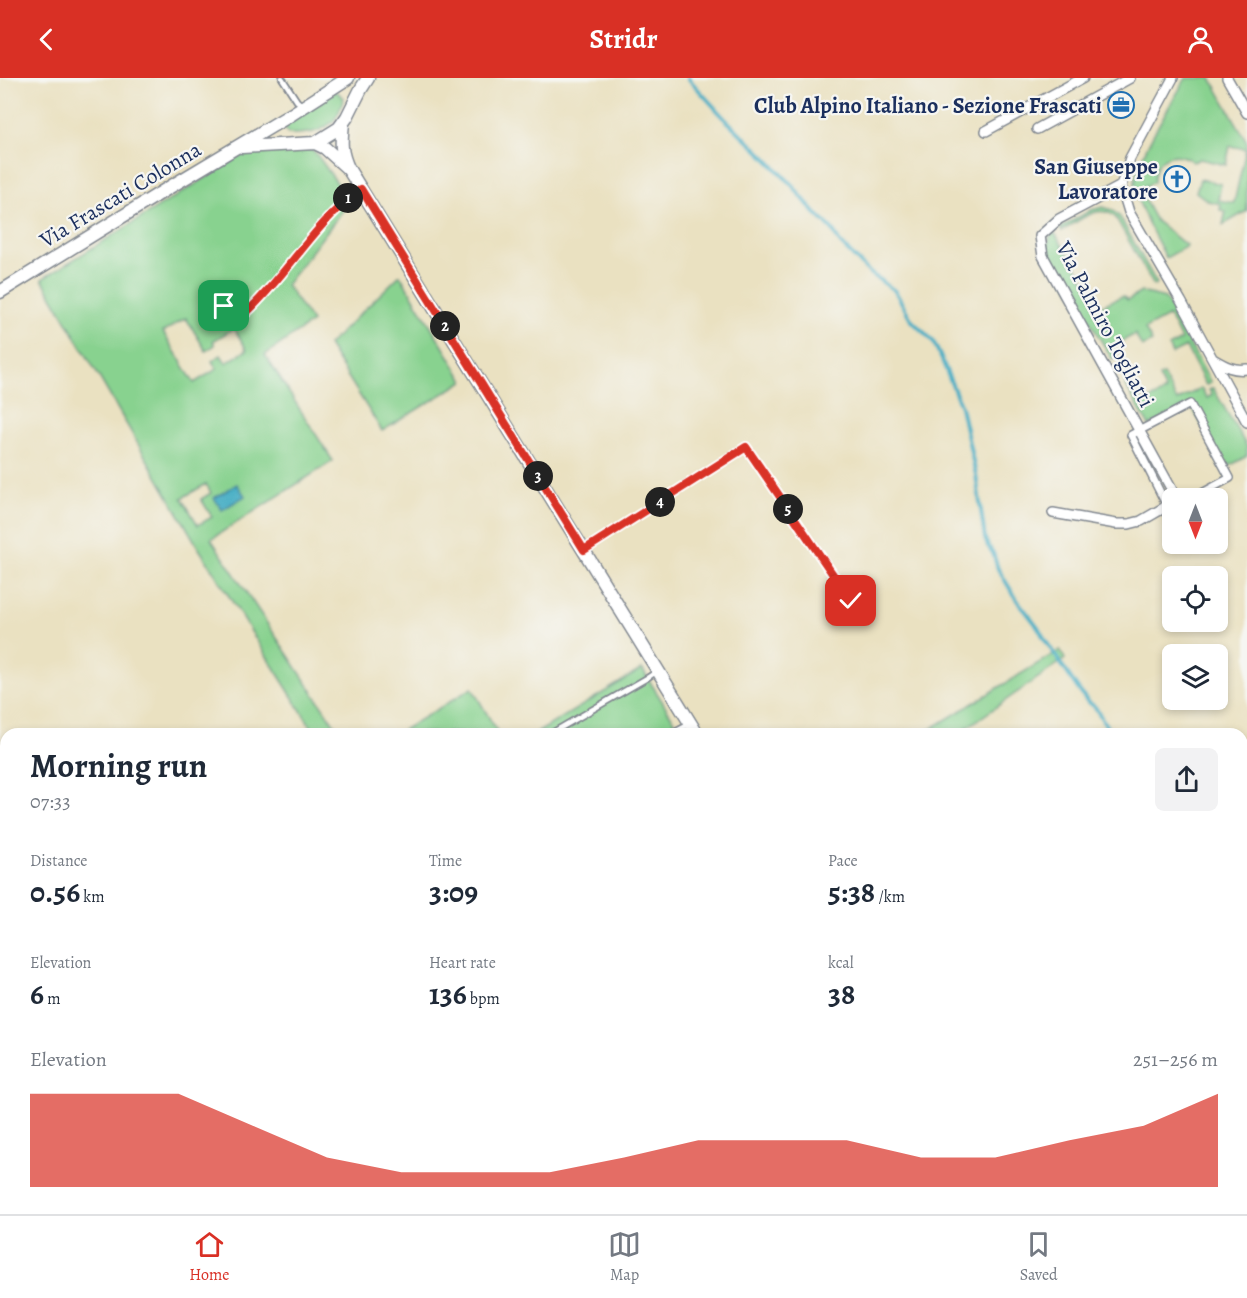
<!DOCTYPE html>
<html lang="en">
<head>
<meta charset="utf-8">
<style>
	body { margin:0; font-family:Alegreya,serif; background:#f2f2f3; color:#1f2937; height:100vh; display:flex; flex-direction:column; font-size:22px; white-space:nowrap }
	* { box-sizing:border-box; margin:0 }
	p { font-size:20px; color:#747a83 }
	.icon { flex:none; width:33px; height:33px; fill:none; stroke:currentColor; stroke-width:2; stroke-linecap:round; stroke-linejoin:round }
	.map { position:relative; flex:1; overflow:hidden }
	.side { position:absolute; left:0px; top:650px; width:1248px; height:488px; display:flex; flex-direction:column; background:#fff; border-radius:18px 18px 0 0; box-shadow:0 3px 9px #0003 }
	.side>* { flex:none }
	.needle { width:39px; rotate:180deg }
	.tools { position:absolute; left:1162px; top:410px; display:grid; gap:12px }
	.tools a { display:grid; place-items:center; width:66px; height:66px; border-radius:9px; background:#fff; box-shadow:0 3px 9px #0003; font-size:30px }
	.pin { position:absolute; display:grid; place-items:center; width:51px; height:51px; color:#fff; margin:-26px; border-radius:12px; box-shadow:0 3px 9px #0006 }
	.km { position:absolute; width:30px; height:30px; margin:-15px; border-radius:50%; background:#222; color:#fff; font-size:16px; line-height:30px; text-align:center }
	.round { display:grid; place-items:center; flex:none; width:63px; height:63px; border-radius:9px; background:#f2f2f3 }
	.headline { display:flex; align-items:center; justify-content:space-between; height:102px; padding:0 30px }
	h1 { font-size:33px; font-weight:700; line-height:45px }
	.figures { display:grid; grid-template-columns:repeat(3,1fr); gap:9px; height:102px; padding:6px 30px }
	.figures div { display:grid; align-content:center }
	.figures b { font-size:30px; font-weight:700 }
	.figures small { font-size:16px; font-weight:400 }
	.figures p { font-size:16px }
	.chart { height:168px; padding:12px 30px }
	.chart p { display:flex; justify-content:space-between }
	.chart svg { width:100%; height:108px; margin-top:6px; fill:#d93025; opacity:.7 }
	header { display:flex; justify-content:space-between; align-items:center; height:78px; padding:0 30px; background:#d93025; color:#fff; font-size:27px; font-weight:700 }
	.menu { display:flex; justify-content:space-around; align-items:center; height:84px; border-top:2px solid #e0e1e3; background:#fff; font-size:16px; color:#747a83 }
	.menu a { display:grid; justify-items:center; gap:3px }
	.menu .active { color:#d93025 }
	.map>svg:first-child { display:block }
	.green { fill:#88d28f; stroke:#528076; stroke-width:1.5; fill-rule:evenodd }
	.water { fill:#44adc4; stroke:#306e91; stroke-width:1.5 }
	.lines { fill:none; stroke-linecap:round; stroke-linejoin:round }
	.stream { stroke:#44adc4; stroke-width:4 }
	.service-casing { stroke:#828890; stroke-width:8 }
	.pedestrian-casing { stroke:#828890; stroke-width:10 }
	.minor-casing { stroke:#828890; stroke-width:12 }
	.tertiary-casing { stroke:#828890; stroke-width:15 }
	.service { stroke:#fff; stroke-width:4.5 }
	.pedestrian { stroke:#fff; stroke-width:7 }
	.minor { stroke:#fff; stroke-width:9 }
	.tertiary { stroke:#fff; stroke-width:12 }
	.route-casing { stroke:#fff; stroke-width:12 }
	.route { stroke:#d93025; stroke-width:8 }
	.labels { text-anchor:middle; stroke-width:4.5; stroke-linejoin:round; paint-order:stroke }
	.poi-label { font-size:22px; font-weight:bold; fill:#1b2f5e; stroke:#f6f6f2; text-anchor:end }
	.street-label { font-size:22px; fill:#1b2f5e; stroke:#f6f6f2 }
</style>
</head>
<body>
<header><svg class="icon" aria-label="back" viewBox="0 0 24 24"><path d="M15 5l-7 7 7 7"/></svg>Stridr<svg class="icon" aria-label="person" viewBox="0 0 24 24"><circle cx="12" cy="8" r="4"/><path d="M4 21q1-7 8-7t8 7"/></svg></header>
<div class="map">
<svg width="1247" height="1136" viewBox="0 0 1247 1136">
	<rect width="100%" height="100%" fill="#f6f6f2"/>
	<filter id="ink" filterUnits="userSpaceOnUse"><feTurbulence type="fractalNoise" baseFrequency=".0167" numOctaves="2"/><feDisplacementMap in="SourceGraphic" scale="12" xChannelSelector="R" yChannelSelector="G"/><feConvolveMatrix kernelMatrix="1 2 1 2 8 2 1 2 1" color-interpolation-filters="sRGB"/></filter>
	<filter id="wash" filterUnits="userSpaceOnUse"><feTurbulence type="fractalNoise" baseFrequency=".008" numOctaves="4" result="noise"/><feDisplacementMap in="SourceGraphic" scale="24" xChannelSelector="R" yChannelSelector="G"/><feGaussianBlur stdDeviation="1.35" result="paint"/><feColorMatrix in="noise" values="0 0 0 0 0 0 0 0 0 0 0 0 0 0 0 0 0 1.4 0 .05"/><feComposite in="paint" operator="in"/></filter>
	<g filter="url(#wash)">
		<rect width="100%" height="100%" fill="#eae1c1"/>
		<path class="green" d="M1186,0H1211L1247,64V133L1223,147L1226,133L1220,132L1221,126L1208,123L1196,114L1200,101L1221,106L1218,122L1234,125L1246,71L1230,68L1226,87L1200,81L1193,84C1174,70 1154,79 1154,104L1145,108L1148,114L1142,117L1156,143L1187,168L1166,180C1158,163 1136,126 1135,108C1133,84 1173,23 1186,0Z
			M336,13L344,20C341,27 339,37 334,42C321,56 305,56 288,56L283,48Z
			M300,66L315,74L350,123L286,207L312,244L265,277L333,383L211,461L340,655H315L198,469L42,201L249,73ZM186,240L206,273L215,267L213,263L234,250L247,272L226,285L221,277L212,283L217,291L194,305L163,254ZM206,406L211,415L201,421L212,439L198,447L182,420Z
			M1103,129L1112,132L1120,139L1157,206L1154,208L1116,140C1100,123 1077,144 1062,153L1060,150L1091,132Z
			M1054,154L1101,228L1122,218L1128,222L1141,214L1165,220L1211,305L1206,307L1186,269L1172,276L1169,269L1181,262L1169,238L1145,251L1152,264L1142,269L1135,256L1112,269L1117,278L1112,281L1051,179C1047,170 1046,161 1054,154Z
			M400,197L464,303L382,353L328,267Z
			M1163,297L1177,323L1201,310L1207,320L1212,317L1209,312L1213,310L1247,369V378L1226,390L1190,326L1149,348L1125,306L1130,303L1143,325L1166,313L1159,299Z
			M1060,572L1065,581L959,655H924Z
			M642,591L682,655L535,656Z
			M472,610L498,655H398Z
			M601,1131H981L984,1136H604Z"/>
		<path class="water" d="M237,406L245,418L222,432L214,420Z"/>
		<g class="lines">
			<path class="stream" d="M688,0L726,42L763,77L791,106L814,134L831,150L840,165L870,195L895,213L912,243L933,263L942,282L961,329L976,397L985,461L988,468L993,475L998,491L1017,522L1038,549L1045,562L1078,611L1087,623L1095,629L1111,656
				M1242,797L1247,805
				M1242,1029L1247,1026
				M1242,1063L1247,1077"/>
		</g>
	</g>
	<g filter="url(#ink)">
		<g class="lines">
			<defs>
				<path id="service" d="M282,0L297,23L302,27
					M224,228L247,234C287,196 314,146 359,112
					M584,472L746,369L851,523L865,514
					M550,656L647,600L656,594
					M671,656L688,647
					M276,1131L279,1135
					M518,1131L521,1136"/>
				<path id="pedestrian" d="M1173,431L1169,433L1167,428L1131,357L1190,326L1230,400L1193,420"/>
				<path id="minor" d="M1227,0L1247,35
					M1037,51L1130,0
					M986,53L1083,0
					M1121,108L1129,134L1181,223L1247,344
					M1213,281C1225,288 1233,293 1247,291
					M1053,435L1116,446H1129L1141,443L1167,428L1171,420L1172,412L1043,178L1040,158L1059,141L1121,108L1130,80L1173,0"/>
				<path id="tertiary" d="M343,45C341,64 340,74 349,92L697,656
					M315,65L325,70L346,89
					M242,69L315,65L339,50L347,39L361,11L368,0
					M0,214L170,109L292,36L348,0
					M986,1131L989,1136"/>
			</defs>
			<use href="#service" class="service-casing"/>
			<use href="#pedestrian" class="pedestrian-casing"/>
			<use href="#minor" class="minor-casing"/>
			<use href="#tertiary" class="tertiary-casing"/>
			<use href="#service" class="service"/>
			<use href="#pedestrian" class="pedestrian"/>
			<use href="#minor" class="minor"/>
			<use href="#tertiary" class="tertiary"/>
		</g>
	</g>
	<g class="lines" filter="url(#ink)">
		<defs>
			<path id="route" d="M224,228L247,234C288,196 315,144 361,111L584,472L746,369L851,523"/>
		</defs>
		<use href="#route" class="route-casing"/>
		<use href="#route" class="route"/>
	</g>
	<defs>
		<symbol id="office-ring" viewBox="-11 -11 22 22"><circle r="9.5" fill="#f6f6f2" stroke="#1f6fb2" stroke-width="1.5"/><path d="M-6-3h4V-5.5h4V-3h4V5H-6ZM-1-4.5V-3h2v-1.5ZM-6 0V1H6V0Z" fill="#1f6fb2"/></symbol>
		<symbol id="church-ring" viewBox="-11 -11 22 22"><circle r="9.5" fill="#f6f6f2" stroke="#1f6fb2" stroke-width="1.5"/><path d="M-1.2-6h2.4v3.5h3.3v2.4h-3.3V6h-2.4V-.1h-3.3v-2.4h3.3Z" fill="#1f6fb2"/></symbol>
	</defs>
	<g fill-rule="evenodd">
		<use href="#office-ring" x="1106" y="12" width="30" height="30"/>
		<use href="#church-ring" x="1162" y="86" width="30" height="30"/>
	</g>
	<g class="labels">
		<g class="poi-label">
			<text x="1102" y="35">Club Alpino Italiano - Sezione Frascati</text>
			<text x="1158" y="96">San Giuseppe<tspan x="1158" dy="25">Lavoratore</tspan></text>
		</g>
		<g class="street-label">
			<text transform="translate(120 116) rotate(-31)" y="8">Via Frascati Colonna</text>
			<text transform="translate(1106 246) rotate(62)" y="8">Via Palmiro Togliatti</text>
		</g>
	</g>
</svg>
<div class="tools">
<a><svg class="needle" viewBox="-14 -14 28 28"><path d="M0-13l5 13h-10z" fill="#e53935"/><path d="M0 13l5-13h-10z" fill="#747a83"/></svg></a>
<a><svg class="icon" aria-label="locate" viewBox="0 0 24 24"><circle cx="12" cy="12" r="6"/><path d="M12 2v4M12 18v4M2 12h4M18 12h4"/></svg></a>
<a><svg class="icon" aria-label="layers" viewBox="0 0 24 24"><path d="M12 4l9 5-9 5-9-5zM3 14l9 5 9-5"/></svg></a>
</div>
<div class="pin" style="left:224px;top:228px;background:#1e9e55"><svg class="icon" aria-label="arrive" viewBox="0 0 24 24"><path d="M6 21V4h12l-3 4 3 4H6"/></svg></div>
<div class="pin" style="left:851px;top:523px;background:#d93025"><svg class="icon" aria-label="check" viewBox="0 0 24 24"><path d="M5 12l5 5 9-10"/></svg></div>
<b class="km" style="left:348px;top:120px">1</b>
<b class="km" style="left:445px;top:248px">2</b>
<b class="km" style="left:538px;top:398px">3</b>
<b class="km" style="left:660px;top:424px">4</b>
<b class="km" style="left:788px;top:431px">5</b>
<section class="side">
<div class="headline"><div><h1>Morning run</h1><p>07:33</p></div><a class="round"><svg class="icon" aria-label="share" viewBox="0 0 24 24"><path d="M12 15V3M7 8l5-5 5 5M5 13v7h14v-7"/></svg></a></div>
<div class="figures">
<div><p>Distance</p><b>0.56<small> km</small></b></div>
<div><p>Time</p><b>3:09</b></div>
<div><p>Pace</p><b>5:38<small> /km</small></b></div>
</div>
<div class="figures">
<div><p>Elevation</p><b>6<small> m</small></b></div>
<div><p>Heart rate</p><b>136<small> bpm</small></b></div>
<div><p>kcal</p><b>38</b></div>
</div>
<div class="chart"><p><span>Elevation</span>251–256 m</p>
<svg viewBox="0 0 160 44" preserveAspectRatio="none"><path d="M0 44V6L10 6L20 6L30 19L40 32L50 38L60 38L70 38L80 32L90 25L100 25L110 25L120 32L130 32L140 25L150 19L160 6V44z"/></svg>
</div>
</section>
</div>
<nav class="menu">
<a class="active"><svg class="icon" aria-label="home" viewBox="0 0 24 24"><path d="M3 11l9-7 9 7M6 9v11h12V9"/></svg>Home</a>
<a><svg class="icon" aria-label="map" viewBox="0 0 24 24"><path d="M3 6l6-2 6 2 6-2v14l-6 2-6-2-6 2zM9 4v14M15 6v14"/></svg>Map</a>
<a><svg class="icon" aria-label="saved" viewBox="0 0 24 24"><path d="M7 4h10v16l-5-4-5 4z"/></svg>Saved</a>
</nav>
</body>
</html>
